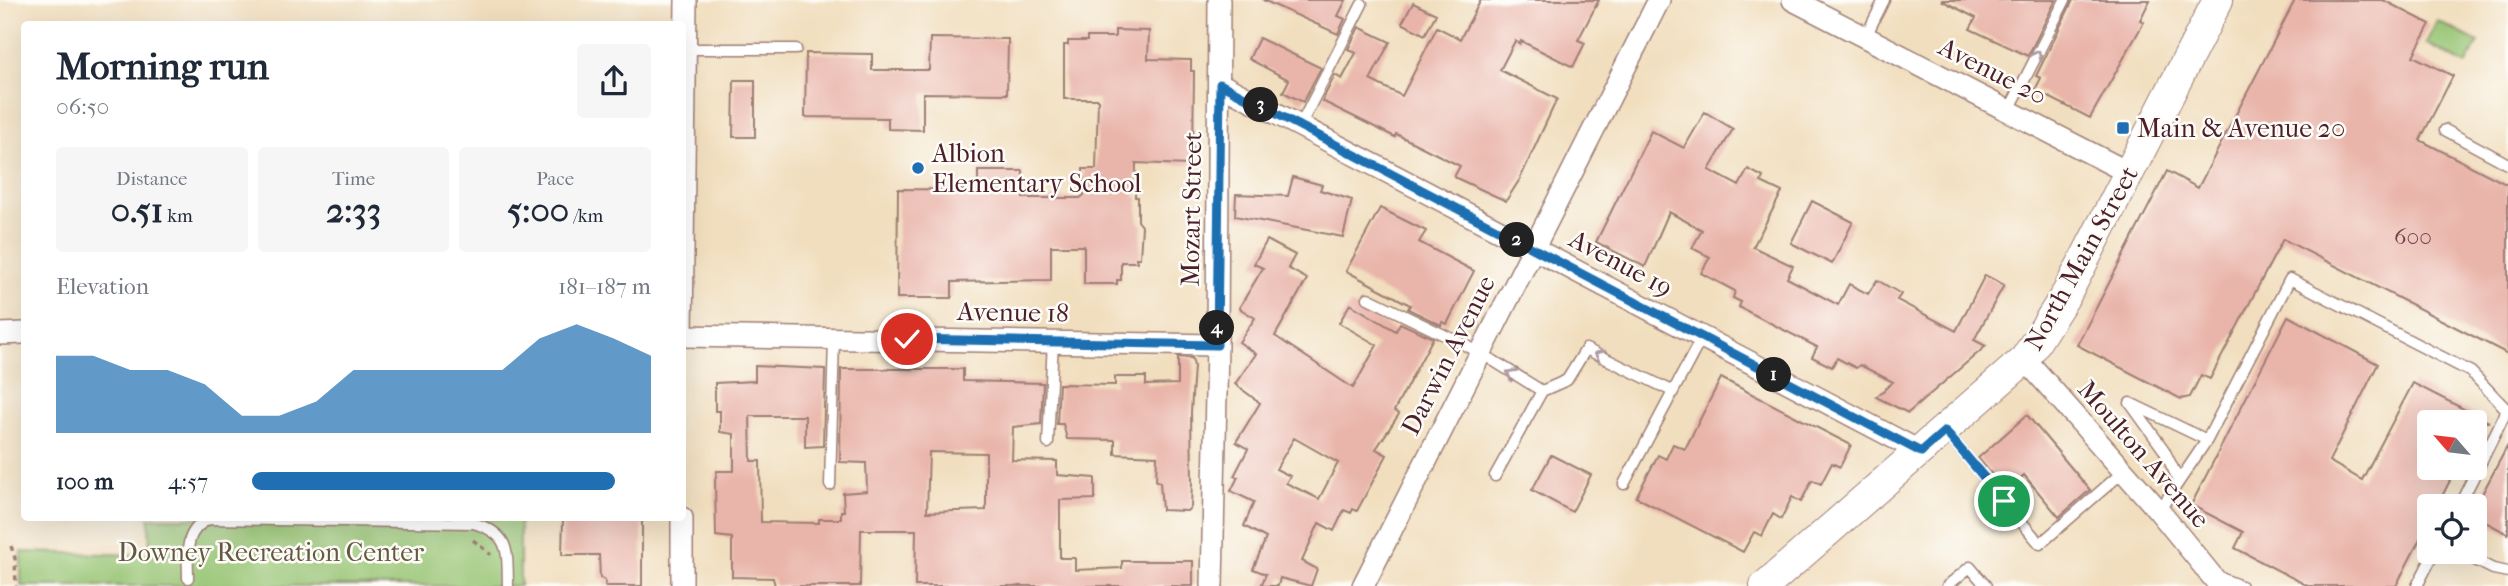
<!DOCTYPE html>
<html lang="en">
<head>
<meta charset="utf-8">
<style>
	body { margin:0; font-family:"IM FELL French Canon",serif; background:#f6f6f7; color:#1f2937; height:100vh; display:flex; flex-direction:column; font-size:26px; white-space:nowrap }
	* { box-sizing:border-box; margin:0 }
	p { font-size:23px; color:#747a83 }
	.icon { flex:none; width:38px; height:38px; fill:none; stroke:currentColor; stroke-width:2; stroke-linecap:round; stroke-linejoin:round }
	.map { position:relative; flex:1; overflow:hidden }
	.side { position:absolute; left:21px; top:21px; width:665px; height:500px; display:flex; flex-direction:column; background:#fff; border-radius:7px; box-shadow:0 7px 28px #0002 }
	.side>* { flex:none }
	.needle { width:46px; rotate:298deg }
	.tools { position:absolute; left:2417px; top:410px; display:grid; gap:14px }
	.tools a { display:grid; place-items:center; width:70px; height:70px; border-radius:7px; background:#fff; box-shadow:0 7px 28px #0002; font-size:35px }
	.pin { position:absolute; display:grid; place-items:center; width:60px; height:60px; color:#fff; margin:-30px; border:4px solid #fff; border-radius:50%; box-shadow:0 2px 7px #0007 }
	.km { position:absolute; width:35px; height:35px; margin:-18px; border-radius:50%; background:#222; color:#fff; font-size:19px; line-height:35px; text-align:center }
	.round { display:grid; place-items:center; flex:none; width:74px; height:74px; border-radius:7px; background:#f6f6f7 }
	.headline { display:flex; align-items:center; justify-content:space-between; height:119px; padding:0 35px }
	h1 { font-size:38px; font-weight:700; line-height:52px }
	.metrics { display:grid; grid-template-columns:repeat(3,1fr); gap:10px; height:119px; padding:7px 35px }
	.metrics div { display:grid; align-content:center; border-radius:7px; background:#f6f6f7; text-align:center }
	.metrics b { font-size:35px; font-weight:700 }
	.metrics small { font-size:19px; font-weight:400 }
	.metrics p { font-size:19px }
	.chart { height:196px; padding:14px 35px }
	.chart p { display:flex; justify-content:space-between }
	.chart svg { width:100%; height:126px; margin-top:7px; fill:#1f6fb2; opacity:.7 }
	ul { padding:0 35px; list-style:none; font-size:23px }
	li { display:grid; grid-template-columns:112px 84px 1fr; align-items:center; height:52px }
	li i { height:18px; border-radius:9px; background:#1f6fb2 }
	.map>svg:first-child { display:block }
	.green { fill:#97c473; stroke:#70724f; stroke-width:2 }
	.building { fill:#e9b4a9; fill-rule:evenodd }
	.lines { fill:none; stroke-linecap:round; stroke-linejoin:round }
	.service-casing { stroke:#9e7e74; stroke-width:13 }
	.minor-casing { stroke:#9e7e74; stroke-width:24 }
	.secondary-casing { stroke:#9e7e74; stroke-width:32 }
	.path { stroke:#9e7e74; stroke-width:3.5; stroke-dasharray:5 5; stroke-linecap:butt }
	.service { stroke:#fff; stroke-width:10 }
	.minor { stroke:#fff; stroke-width:21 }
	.secondary { stroke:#fff; stroke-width:30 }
	.oneway { stroke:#ae9aa0 }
	.route-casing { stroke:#fff; stroke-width:14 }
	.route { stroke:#1f6fb2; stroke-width:9 }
	.poi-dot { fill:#1f6fb2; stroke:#fdfcf7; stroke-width:2.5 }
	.labels { text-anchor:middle; stroke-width:5; stroke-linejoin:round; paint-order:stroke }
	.number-label { font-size:23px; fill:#72444a }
	.street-label { font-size:26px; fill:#4a1f2b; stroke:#fdfcf7 }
	.poi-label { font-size:26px; fill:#4a1f2b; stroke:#fdfcf7; text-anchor:start }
	.park-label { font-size:26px; fill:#655944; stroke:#fdfcf7 }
</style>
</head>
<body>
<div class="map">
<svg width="2508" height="586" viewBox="0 0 2508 586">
	<rect width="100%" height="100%" fill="#fdfcf7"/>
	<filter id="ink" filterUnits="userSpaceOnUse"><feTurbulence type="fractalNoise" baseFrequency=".0143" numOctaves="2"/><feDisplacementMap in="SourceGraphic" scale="14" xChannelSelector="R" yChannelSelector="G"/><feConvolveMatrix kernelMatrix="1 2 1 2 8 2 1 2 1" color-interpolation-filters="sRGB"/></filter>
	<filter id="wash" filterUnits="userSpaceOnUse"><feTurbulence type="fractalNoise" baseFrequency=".00686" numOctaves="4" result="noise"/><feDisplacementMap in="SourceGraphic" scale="28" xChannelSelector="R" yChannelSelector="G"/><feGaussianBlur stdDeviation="1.57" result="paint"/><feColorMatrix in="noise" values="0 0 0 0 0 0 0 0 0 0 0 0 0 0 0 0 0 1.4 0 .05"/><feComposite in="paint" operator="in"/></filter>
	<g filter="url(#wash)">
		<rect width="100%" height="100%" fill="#f1debe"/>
		<path class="green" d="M2437,21L2478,42L2466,65L2426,43Z
			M149,518H520V586H21V552L150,555Z"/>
		<g id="blocks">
			<path class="building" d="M1263,0H1346L1338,16L1345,19L1338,34Z
				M1481,0H1599L1578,40L1585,43L1573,67L1521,41L1520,44L1515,41L1500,70L1557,99L1520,179L1506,201L1454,177L1460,166L1396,134L1395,137L1322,101L1335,75L1342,79L1356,53L1348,49L1359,27L1390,42L1370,80L1402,96L1437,27L1460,39Z
				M1941,0H2056L2028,56L1970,29L1976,18Z
				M2073,0H2150L2140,20L2144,22L2090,118L2035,90L2041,78L2036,76Z
				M2295,0H2383L2430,24L2413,56L2453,76L2420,140L2508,185V354L2283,239L2210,379L2201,375L2190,397L2181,399L2077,345L2167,171L2198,188Z
				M1413,3L1436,14L1425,35L1402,23Z
				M1115,30L1149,31L1148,59L1191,60V71H1194L1193,155H1190V165L1136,163L1135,197H1138V221L1142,226L1140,258H1136L1137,262H1121V280H1117V284H1084V246H1051V280L952,282V298H897L898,189L978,190V171H1023V198H1080L1084,195L1083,169H1096L1098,99H1064V45H1068V41H1087V37H1115Z
				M930,38L1008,39L1007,94L923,93V130L888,129V118L805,117L806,53L872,54V70H929Z
				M1259,38L1321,68L1303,102L1283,92L1289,80L1249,59Z
				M734,80H755V137H733Z
				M1705,112L1733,129L1709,170L1739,186L1748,169L1763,177L1761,182L1782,192L1753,247L1793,266L1787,278L1838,305L1849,284L1868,294L1877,280L1901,294L1897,300L1956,331L1985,275L2004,285L1974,340L1986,346L1908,413L1876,397L1893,382L1860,365L1856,368L1837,358L1832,367L1812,357L1817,347L1739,307L1741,302L1733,298L1735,291L1701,273L1710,257L1692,248L1702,230L1669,212L1645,267L1596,242L1651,131L1684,148Z
				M1293,177L1322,185L1320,190L1352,200L1343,237L1235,216L1236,194L1288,196Z
				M1812,201L1853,222L1832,264L1791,243Z
				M1380,208L1426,231L1419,242L1474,271L1447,324L1442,322L1441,325L1408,309L1410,305L1346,271Z
				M1267,240L1295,255L1288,268L1307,279L1275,336L1353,388L1377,345L1339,323L1350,304L1396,331L1400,323L1433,338L1394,411L1399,414L1376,449L1387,455L1357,511L1353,509L1351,513L1344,510L1334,531L1319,523L1302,561L1317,569L1311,586L1280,578L1278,586H1261L1266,574L1253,569L1266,538L1244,526L1254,502L1231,491L1238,477L1234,476L1248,449L1236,442L1260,403L1235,384L1256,354L1239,342L1255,318L1239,308L1263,268L1254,264ZM1294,438L1338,463L1319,499L1286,483L1290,476L1276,469Z
				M2288,316L2378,364L2329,461L2362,480L2413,383L2489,422H2429V467H2457L2437,506H2429V521L2396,586H2308L2235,548L2243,532L2191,505Z
				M1178,357L1192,358L1194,366L1191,412L1192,481L1191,507L1187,511L1162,510L1160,482L1156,481L1157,456L1115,454V440L1067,439L1063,424H1057L1059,384L1115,385V377H1146V385L1178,384Z
				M755,366L825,369L823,446L805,447V416H750L751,461H760L761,522L819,523V519H841V511H844L843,493L867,491L866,463L840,462L841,369H963V381L1043,383L1041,424L1013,427L1012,460L1057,461V475L1095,478V499L1060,500V558H1075V570L1122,568V561H1193V586H915L916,530H861L860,586H775L773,578L732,577V538L716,536L715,481L717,471H734V434L720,432V411H715V383L755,381ZM929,452L986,453V510L927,512Z
				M1721,378L1851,445L1840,467L1832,463L1821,484L1812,480L1801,502L1792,497L1781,519L1773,514L1762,536L1754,532L1743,552L1636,497L1658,455L1666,459L1673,444L1685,449Z
				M2027,415L2090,490L2059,517L2024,475L2006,491L1978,458Z
				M2508,445V534L2474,516V509Z
				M1551,455L1591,475L1572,512L1532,490Z
				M563,518H642V586H605V580L600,578L599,555H562Z"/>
		</g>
	</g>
	<g filter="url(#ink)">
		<use href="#blocks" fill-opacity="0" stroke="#9e7e74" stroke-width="2"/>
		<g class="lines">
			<defs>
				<path id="service" d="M1866,36L1884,0
					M686,49H796
					M2009,110L2065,0
					M1300,126L1362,4
					M2445,130L2508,164
					M1368,298L1481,353L1542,391
					M1945,431L2040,544L2124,471
					M1048,443L1053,341
					M1495,476L1542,391L1567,380L1586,349L1672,391
					M2179,481L2164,450L2130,403L2207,440
					M1624,484L1702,337
					M830,485L834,338
					M2459,506L2507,410
					M2159,511L2207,440L2290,279L2471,372L2508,411
					M2457,551L2493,569L2508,572
					M2218,577L2241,586
					M188,578C188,554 183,531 209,519L473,523C511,534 507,551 508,586
					M1947,586L1970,567L1986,586
					M2417,586L2435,551"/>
				<path id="minor" d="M1793,0L2129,173
					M1220,84L1921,452
					M0,334L24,333
					M682,335L686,0
					M682,336L1217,345
					M2025,359L2159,511L2220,586
					M682,586V518
					M1212,586L1217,345L1219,0
					M1363,586L1659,0"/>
				<path id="secondary" d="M1765,586L2025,359L2067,293L2218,0"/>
			</defs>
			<use href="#service" class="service-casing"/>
			<use href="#minor" class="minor-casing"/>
			<use href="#secondary" class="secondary-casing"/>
			<path class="path" d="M473,540L491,555
				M11,546L15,558L16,586"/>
			<use href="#service" class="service"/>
			<use href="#minor" class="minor"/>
			<use href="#secondary" class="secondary"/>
		</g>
		<defs><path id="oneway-chevron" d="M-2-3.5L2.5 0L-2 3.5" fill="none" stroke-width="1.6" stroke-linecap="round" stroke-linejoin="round" transform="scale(1.75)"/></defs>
		<g class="oneway">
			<use href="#oneway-chevron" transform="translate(2037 55) rotate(-63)"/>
			<use href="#oneway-chevron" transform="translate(1599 355) rotate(-154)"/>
			<use href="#oneway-chevron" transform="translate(1511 374) rotate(-151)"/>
		</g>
	</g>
	<g class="lines" filter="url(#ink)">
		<defs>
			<path id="route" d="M907,339L1217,345L1220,84L1921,452L1945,431L2004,501"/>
		</defs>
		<use href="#route" class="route-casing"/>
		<use href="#route" class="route"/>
	</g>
	<g class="poi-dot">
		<rect x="2116" y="121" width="14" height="14" rx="3.5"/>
		<circle cx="918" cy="168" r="7"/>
	</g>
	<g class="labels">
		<g class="number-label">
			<text x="2413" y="244">600</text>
		</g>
		<g class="street-label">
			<text transform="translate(1993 71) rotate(27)" y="9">Avenue 20</text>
			<text transform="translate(1191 209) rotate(-89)" y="9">Mozart Street</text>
			<text transform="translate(2081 258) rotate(-61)" y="9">North Main Street</text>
			<text transform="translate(1621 263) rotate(28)" y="9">Avenue 19</text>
			<text transform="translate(1013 312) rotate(1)" y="9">Avenue 18</text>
			<text transform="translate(1448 355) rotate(-63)" y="9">Darwin Avenue</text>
			<text transform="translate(2144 454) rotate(49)" y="9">Moulton Avenue</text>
		</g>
		<g class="poi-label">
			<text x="2137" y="137">Main &amp; Avenue 20</text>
			<text x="932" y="162">Albion<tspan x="932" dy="30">Elementary School</tspan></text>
		</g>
		<g class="park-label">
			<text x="271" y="561">Downey Recreation Center</text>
		</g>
	</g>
</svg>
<div class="tools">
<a><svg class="needle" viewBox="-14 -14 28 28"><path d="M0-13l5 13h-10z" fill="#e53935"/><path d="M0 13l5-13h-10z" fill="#747a83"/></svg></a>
<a><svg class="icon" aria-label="locate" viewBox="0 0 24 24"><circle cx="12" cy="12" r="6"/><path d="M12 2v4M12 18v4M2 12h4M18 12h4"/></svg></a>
</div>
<div class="pin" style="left:2004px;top:501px;background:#1e9e55"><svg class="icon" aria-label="arrive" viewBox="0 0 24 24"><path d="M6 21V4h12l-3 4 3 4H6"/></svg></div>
<div class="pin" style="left:907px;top:339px;background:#d93025"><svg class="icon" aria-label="check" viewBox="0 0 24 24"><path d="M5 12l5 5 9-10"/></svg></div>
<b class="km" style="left:1774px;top:375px">1</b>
<b class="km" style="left:1517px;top:240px">2</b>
<b class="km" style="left:1261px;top:105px">3</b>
<b class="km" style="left:1217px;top:328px">4</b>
<section class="side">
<div class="headline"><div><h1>Morning run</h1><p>06:50</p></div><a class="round"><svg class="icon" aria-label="share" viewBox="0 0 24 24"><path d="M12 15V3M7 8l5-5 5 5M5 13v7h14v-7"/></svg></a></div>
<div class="metrics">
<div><p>Distance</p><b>0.51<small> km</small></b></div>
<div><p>Time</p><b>2:33</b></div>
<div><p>Pace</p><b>5:00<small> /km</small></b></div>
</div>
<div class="chart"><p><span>Elevation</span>181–187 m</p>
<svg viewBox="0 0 160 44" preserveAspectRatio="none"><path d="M0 44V17L10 17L20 22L30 22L40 27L50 38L60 38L70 33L80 22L90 22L100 22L110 22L120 22L130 11L140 6L150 11L160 17V44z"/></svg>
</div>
<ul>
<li><b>100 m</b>4:57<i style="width:91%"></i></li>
</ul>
</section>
</div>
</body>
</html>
